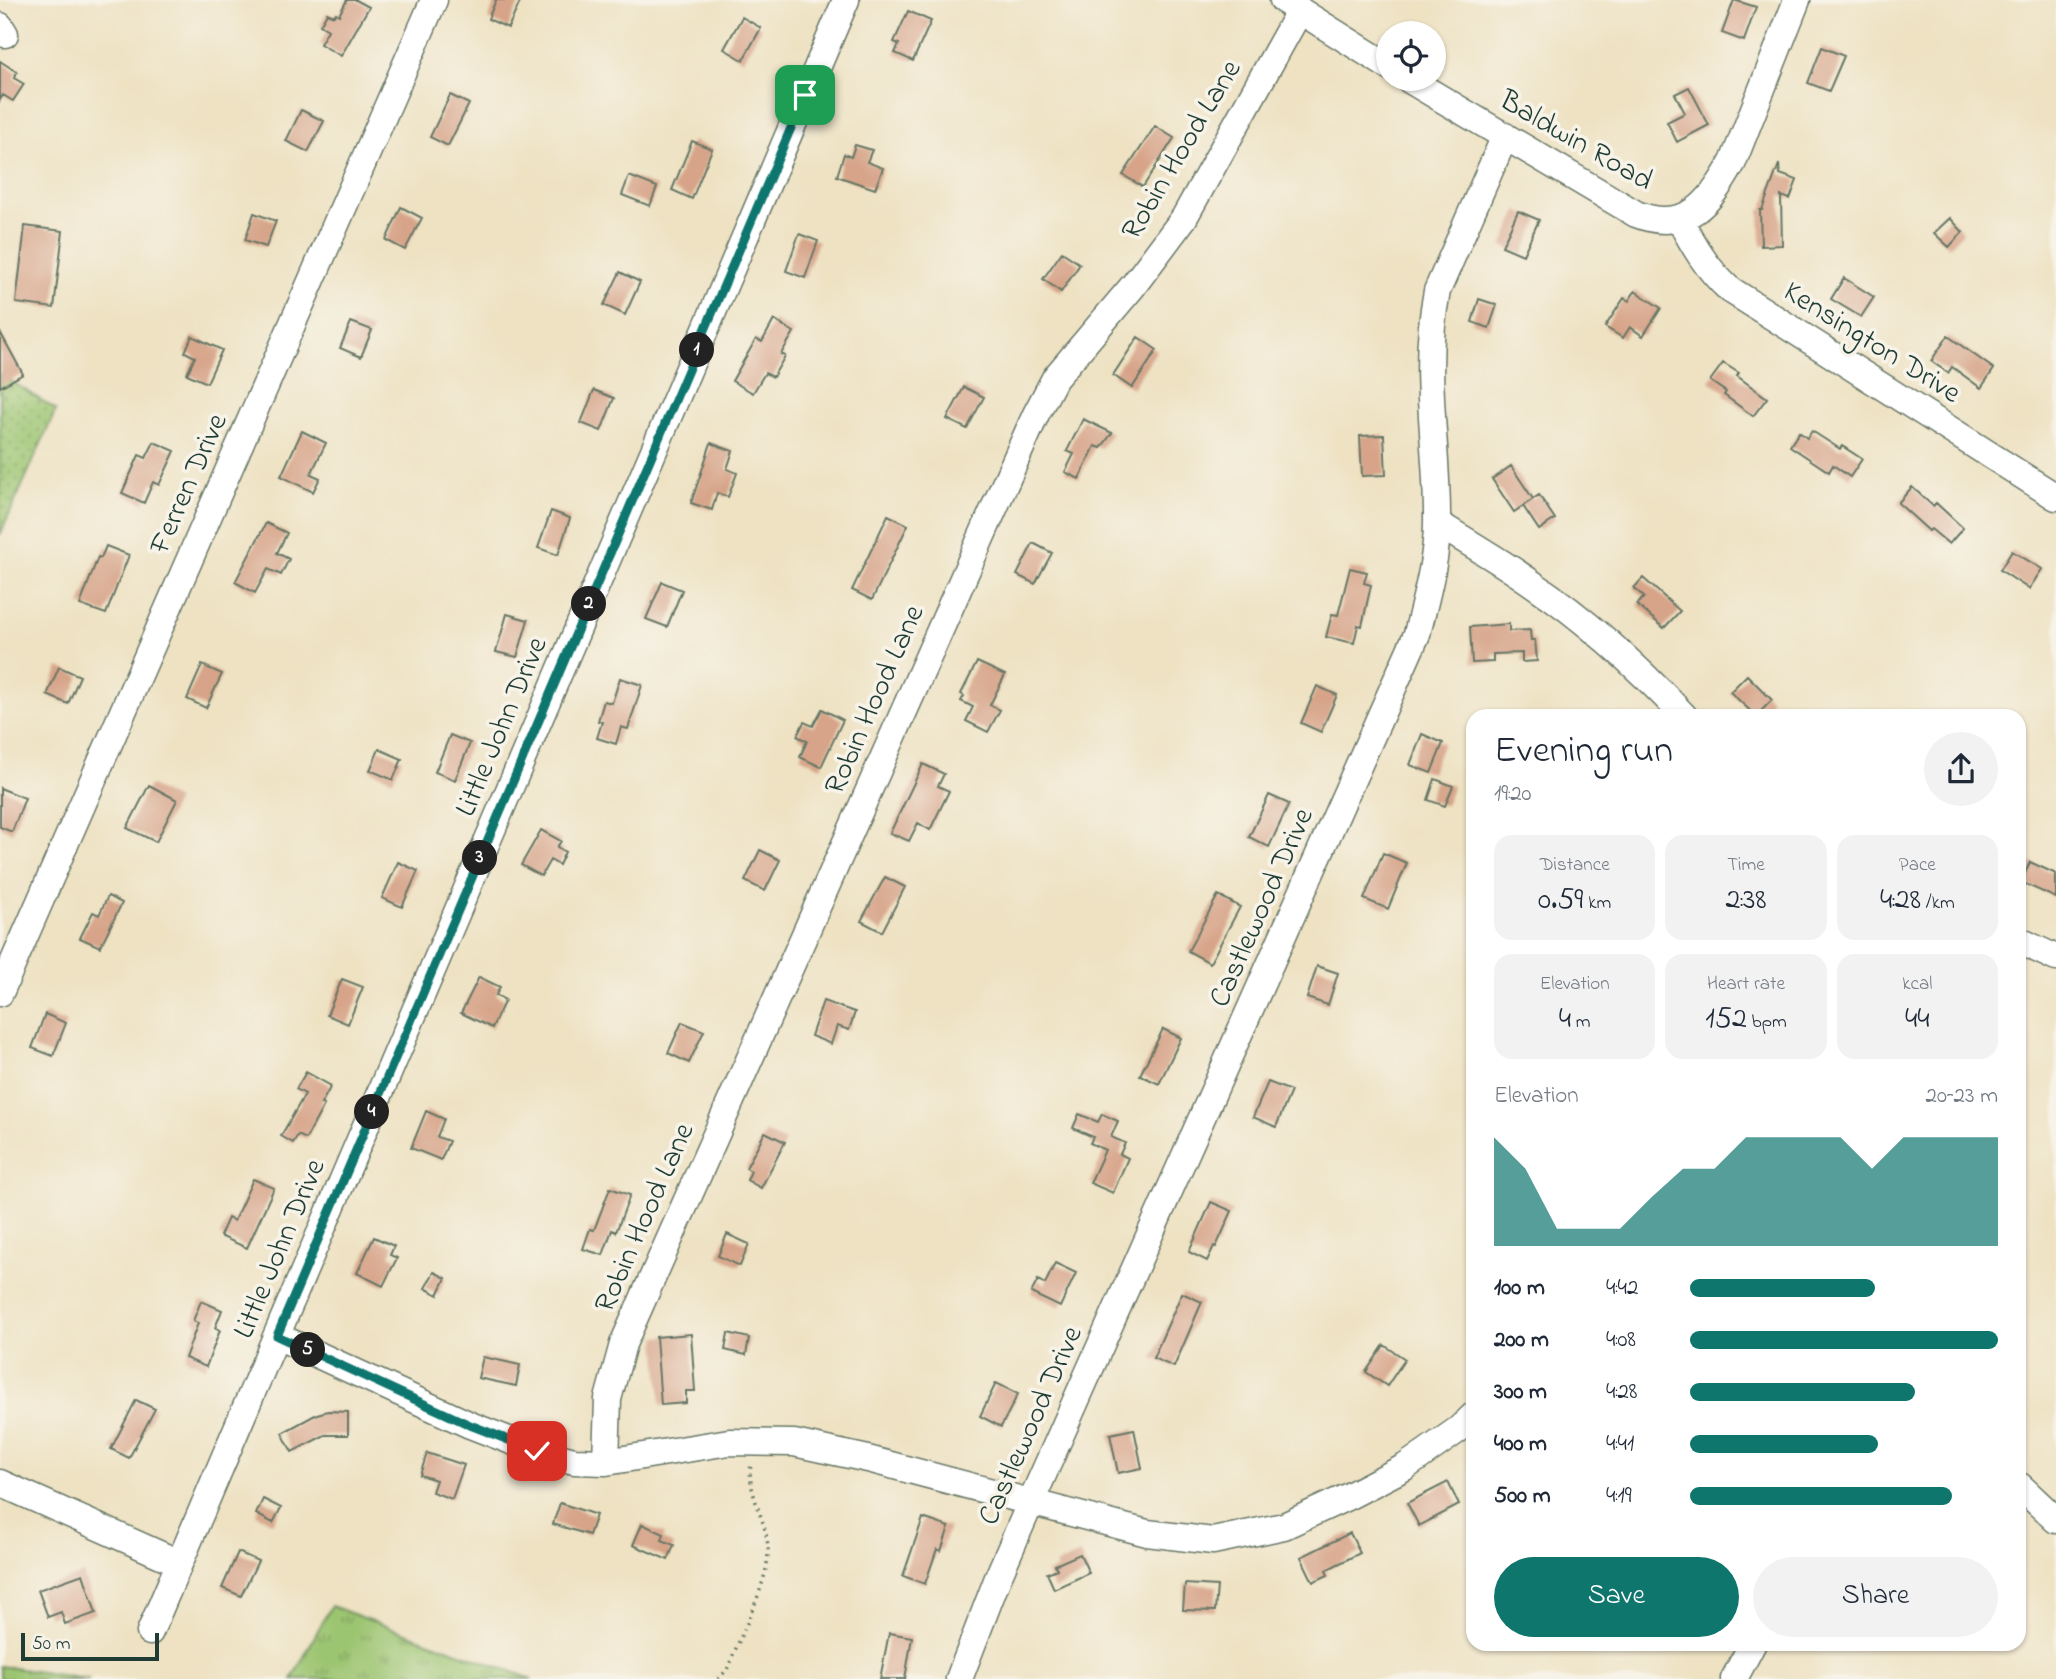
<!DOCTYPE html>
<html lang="en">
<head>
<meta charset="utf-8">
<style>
	body { margin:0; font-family:"Indie Flower",sans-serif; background:#f2f2f3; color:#1f2937; height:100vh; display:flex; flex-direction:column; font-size:26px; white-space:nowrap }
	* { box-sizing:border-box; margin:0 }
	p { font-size:23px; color:#747a83 }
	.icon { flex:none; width:38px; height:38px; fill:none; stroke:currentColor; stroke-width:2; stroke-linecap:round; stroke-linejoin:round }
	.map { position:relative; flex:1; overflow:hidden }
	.side { position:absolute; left:1466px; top:709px; width:560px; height:942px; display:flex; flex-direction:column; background:#fff; border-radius:21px; box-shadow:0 2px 5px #0004 }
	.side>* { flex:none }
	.tools { position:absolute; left:1376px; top:21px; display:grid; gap:14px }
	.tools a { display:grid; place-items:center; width:70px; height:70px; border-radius:50%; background:#fff; box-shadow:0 2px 5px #0004; font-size:35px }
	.scale { position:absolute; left:21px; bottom:18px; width:138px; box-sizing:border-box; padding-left:7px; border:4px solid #1f3d34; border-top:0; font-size:19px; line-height:24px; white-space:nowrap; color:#1f3d34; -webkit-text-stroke:5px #f7f3e8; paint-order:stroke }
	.pin { position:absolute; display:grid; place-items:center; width:60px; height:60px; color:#fff; margin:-30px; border-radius:14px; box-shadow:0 4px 10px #0006 }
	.km { position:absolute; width:35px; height:35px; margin:-18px; border-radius:50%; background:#222; color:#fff; font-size:19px; line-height:35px; text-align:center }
	.round { display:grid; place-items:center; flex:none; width:74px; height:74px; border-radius:37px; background:#f2f2f3 }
	.headline { display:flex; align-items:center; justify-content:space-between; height:119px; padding:0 28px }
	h1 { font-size:38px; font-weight:600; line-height:52px }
	.metrics { display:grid; grid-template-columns:repeat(3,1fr); gap:10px; height:119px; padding:7px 28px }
	.metrics div { display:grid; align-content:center; border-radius:18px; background:#f2f2f3; text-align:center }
	.metrics b { font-size:30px; font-weight:600 }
	.metrics small { font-size:19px; font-weight:400 }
	.metrics p { font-size:19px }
	.chart { height:196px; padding:14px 28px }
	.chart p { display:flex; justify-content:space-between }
	.chart svg { width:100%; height:126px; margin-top:7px; fill:#0f766e; opacity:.7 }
	.action { display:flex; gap:14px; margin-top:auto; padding:14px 28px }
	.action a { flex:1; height:80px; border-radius:42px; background:#0f766e; color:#fff; font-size:28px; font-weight:600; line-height:80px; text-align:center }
	.action a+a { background:#f2f2f3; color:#1f2937 }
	ul { padding:0 28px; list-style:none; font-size:23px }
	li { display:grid; grid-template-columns:112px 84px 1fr; align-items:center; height:52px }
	li i { height:18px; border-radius:9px; background:#0f766e }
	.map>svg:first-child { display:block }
	.grass { fill:url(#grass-dots); stroke:#5e8152; stroke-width:2 }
	.park { fill:url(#park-tufts); stroke:#5e8152; stroke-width:2 }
	.building { fill:#d7a489 }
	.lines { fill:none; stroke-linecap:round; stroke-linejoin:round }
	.minor-casing { stroke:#677766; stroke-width:29 }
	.path { stroke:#677766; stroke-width:3.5; stroke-dasharray:2 5; stroke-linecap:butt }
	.minor { stroke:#fff; stroke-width:26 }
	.route-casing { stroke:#fff; stroke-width:14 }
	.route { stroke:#0f766e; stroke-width:9 }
	.labels { text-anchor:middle; stroke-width:7; stroke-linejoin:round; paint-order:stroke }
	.street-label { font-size:30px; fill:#1f3d34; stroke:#f7f3e8 }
</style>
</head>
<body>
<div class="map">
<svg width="2056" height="1679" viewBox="0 0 2056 1679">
	<defs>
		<pattern id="grass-dots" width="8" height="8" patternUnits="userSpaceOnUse" patternTransform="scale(1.75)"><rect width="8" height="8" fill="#9cc571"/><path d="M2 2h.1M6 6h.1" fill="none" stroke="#7fa15e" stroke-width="1.8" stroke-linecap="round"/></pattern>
		<pattern id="park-tufts" width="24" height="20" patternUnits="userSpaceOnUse" patternTransform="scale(1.75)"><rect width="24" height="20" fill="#9cc571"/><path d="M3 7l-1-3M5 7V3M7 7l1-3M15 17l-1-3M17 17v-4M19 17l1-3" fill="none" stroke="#7fa15e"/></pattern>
	</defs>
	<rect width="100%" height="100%" fill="#f7f3e8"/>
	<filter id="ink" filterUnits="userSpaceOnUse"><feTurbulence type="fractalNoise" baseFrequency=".0143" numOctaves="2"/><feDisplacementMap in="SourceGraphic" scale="14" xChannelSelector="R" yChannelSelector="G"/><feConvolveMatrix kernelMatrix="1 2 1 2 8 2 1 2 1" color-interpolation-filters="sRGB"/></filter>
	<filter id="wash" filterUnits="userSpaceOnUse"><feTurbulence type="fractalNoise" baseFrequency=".00686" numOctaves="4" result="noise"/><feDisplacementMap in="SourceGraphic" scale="28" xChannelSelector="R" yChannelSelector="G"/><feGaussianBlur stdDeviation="1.57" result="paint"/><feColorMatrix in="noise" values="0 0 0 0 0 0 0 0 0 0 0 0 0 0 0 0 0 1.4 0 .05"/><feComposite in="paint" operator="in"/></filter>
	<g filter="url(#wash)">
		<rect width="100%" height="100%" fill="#eee2c3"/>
		<path class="grass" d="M0,374L56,410L0,535Z"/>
		<path class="park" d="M331,1606L532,1679H292Z
			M0,1666L89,1679H0Z"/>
		<g id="blocks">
			<path class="building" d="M347,0H356L369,7L341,56L320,44L328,30L320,25L327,13L334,16L336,13L339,15Z
				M496,0H521L508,28L488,19Z
				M1734,0L1756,7L1744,41L1722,33Z
				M908,11L931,21L913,61L895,53L899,44L894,42Z
				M742,17L761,28L743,60L724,49Z
				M1822,47L1844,56L1829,91L1808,83Z
				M0,61L17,72L14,78L24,84L13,101L3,95L0,100Z
				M1689,87L1709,125L1677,142L1667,122L1685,113L1675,94Z
				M450,95L469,104L448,146L430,137Z
				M301,110L324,121L308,152L286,141Z
				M1155,126L1174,138L1143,187L1123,175Z
				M692,141L712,149L692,199L672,190Z
				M855,145L872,150L867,162L883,168L875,189L837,176L844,154L851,157Z
				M1779,164L1780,174L1797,180L1790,199L1781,196L1782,245L1761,246L1760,210H1762Z
				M629,176L657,187L650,206L622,195Z
				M401,207L422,218L405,250L386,240Z
				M1518,211L1539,220L1523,255L1502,246Z
				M254,213L276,221L266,247L245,240Z
				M1950,218L1963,232L1949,247L1934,233Z
				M25,226L63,231L54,308L16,303Z
				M799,234L818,241L805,278L786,271Z
				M1062,252L1080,264L1061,292L1043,279Z
				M620,272L640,282L625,315L604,305Z
				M1844,278L1874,297L1861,317L1831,299Z
				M1635,291L1661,308L1643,336L1630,327L1623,338L1605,327L1624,298L1629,301Z
				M1479,299L1497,305L1489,328L1472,322Z
				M774,320L794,332L781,354L785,356L773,377L765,373L753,393L732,381L756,339L762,342Z
				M351,322L372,330L361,357L340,348Z
				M0,332L23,374L0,387Z
				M192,336L222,350L207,383L187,374L195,357L185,352Z
				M1948,336L1994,369L1981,388L1952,367L1948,373L1931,361Z
				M1138,337L1157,350L1132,388L1113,375Z
				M1723,363L1739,373L1737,376L1767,398L1753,416L1724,395L1726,392L1710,381Z
				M964,387L984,397L967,429L947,419Z
				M594,390L614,398L601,431L581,423Z
				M1083,419L1112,433L1101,448L1095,446L1079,479L1065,472L1074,454L1067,451Z
				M302,431L326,443L311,474L320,478L313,492L281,476Z
				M1812,431L1840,449L1842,446L1862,459L1850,477L1833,465L1829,472L1790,446L1799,432L1807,438Z
				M1384,435L1386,475L1362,476L1360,436Z
				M154,442L175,451L159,485L153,482L144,503L122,493L139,455L146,458Z
				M711,443L733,451L727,469L737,473L728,497L717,493L712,510L691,503Z
				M1511,466L1533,499L1514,512L1492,479Z
				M1912,487L1933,506L1936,503L1963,528L1949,544L1931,529L1929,531L1898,503Z
				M1539,495L1555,519L1539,530L1523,506Z
				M551,511L570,518L558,555L538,548Z
				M888,515L908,525L872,600L852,590Z
				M266,523L287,533L277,553L289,559L281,575L268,569L255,593L235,582Z
				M1033,543L1052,553L1035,584L1017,575Z
				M106,546L129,555L106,614L80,605L98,557L101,558Z
				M2012,551L2042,569L2029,589L2000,570Z
				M1350,568L1367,572L1364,583L1371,585L1362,626L1358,625L1354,643L1326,637L1332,614L1338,615Z
				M1643,578L1680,611L1664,628L1637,605L1644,597L1634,588Z
				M662,582L682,590L667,627L646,619Z
				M507,614L528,620L517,657L496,652Z
				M1509,624V631L1530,630L1531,640H1535L1537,661L1522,662V653L1493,654V662L1472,663L1470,627Z
				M977,662L1005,675L990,705L1000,710L988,732L966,721L973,707L961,701L964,696L961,694Z
				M202,665L222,674L206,708L187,699Z
				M59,667L80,676L68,704L47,695Z
				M1747,675L1772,700L1756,716L1730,692Z
				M620,678L642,685L628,729L621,727L616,744L597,738L602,722L598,721L604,701L612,703Z
				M1317,686L1337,695L1321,732L1301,723Z
				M822,709L843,720L821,767L800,757L807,741L797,736L804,722L813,726Z
				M1422,734L1443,743L1431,773L1410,765Z
				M450,735L470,743L455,780L435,772Z
				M379,749L402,759L393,780L370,770Z
				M923,764L944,774L938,786L949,791L930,830L918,823L909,841L890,833Z
				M1435,779L1453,786L1445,806L1428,800Z
				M149,785L177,800L156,842L127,828Z
				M0,788L25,798L12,832L0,827Z
				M1269,795L1289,804L1269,847L1249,837Z
				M541,830L561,841L557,847L565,852L559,865L550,860L541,876L521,865Z
				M760,850L780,860L765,891L745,881Z
				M1383,853L1407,863L1388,909L1364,899Z
				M398,862L418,871L402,907L382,898Z
				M2030,862L2056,874V898L2021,882Z
				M885,877L905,887L882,932L861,921Z
				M1218,895L1240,907L1210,963L1188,951Z
				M108,896L122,903L100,947L80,938L93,912L99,915Z
				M1317,966L1338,973L1328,1005L1307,998Z
				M479,977L500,987L496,995L505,1000L492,1028L461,1013Z
				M342,979L363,987L348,1024L327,1015Z
				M823,1001L855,1012L849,1030L837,1026L831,1044L811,1036Z
				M45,1014L66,1023L53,1056L32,1048Z
				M682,1022L704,1031L689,1063L668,1053Z
				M1163,1029L1181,1038L1159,1084L1140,1075Z
				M306,1072L331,1086L321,1104L324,1105L306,1139L298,1135L293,1143L281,1136L305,1094L296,1089Z
				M1268,1082L1291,1091L1276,1127L1253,1117Z
				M426,1111L444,1119L437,1137L449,1141L441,1160L411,1148Z
				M1079,1114L1098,1122L1102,1114L1118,1121L1111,1137L1125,1143L1120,1154L1128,1158L1113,1193L1090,1183L1105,1150L1090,1143L1093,1137L1073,1128Z
				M765,1132L785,1142L761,1188L747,1180L751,1171L746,1168Z
				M253,1179L274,1188L247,1248L220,1236L228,1218L234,1221Z
				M610,1188L630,1195L616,1232L612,1230L603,1255L583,1249L590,1229L594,1230Z
				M1211,1202L1232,1211L1216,1247L1214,1246L1207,1261L1189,1252Z
				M727,1234L749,1244L740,1266L718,1256Z
				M374,1237L394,1246L390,1255L397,1258L383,1286L357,1273Z
				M1055,1263L1076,1273L1060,1307L1031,1293L1038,1280L1045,1284Z
				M434,1272L446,1278L438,1295L425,1288Z
				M1182,1293L1202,1302L1174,1367L1153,1358Z
				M201,1301L222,1310L215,1328L220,1330L206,1367L185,1358L198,1323L193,1321Z
				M728,1333L749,1338L746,1355L725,1350Z
				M691,1334L695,1391H686V1403L661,1405L656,1337Z
				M1384,1345L1405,1359L1387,1386L1366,1372Z
				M483,1357L520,1365L516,1386L478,1378Z
				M996,1383L1018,1394L1001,1427L980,1416Z
				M136,1400L155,1409L129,1458L111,1449Z
				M328,1411L348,1412V1435H325L292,1452L282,1433L317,1414Z
				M1134,1429L1142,1468L1118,1473L1110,1434Z
				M427,1453L464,1465L452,1499L432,1492L436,1480L420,1475Z
				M1448,1482L1459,1505L1419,1526L1407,1503Z
				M263,1499L281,1508L273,1523L256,1514Z
				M560,1503L596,1515L589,1535L553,1524Z
				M923,1518L949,1527L941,1551L937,1549L925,1584L903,1576Z
				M642,1524L664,1534L662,1540L674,1545L668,1560L633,1545Z
				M1350,1533L1360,1553L1326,1570L1328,1575L1313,1582L1301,1557Z
				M238,1552L258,1561L241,1596L222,1588Z
				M1080,1554L1089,1573L1054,1589L1047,1573L1057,1569L1055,1565Z
				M83,1574L96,1613L65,1624L61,1612L48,1617L38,1590Z
				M1185,1584L1217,1586L1215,1611L1183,1610Z
				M889,1633L912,1637L905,1679H880Z"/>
		</g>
	</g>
	<g filter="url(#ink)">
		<use href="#blocks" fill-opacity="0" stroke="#677766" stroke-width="2"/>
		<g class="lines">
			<defs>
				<path id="minor" d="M1283,0L1388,66
					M0,26L5,34
					M1408,79L1636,214C1687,234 1711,202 1733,162L1797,0
					M1679,218C1693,245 1706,268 1729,289L2056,497
					M1437,523C1469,543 1502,562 1533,584C1588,621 1638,667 1684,716
					M2020,941L2056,958
					M0,993L434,0
					M277,1336L470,1425L537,1451L574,1461L606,1462L729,1442L794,1443L868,1459L1147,1533L1213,1541L1284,1526L1349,1496L1405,1467L1459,1429L1474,1415
					M606,1462L608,1399L623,1344L1036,414L1055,378L1133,286L1184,218L1300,10
					M0,1483L179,1563
					M2020,1486L2056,1520
					M150,1632L846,0
					M959,1679L999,1575L1030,1504L1417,634C1426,597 1437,560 1437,522C1438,443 1421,372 1437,291L1505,136
					M1734,1679L1753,1643"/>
			</defs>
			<use href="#minor" class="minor-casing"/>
			<path class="path" d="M718,1679L727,1670C739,1638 767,1587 768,1553C769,1522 746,1494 751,1464"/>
			<use href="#minor" class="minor"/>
		</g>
	</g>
	<g class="lines" filter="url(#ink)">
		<defs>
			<path id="route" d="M537,1451L470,1425L277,1336L805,95"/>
		</defs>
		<use href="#route" class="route-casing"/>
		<use href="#route" class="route"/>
	</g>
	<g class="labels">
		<g class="street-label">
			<text transform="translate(1577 139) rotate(30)" y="10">Baldwin Road</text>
			<text transform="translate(1180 149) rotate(-59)" y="10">Robin Hood Lane</text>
			<text transform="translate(1873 341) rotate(32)" y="10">Kensington Drive</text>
			<text transform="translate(187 483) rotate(-66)" y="10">Ferren Drive</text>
			<text transform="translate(873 699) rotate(-66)" y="10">Robin Hood Lane</text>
			<text transform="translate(500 726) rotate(-67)" y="10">Little John Drive</text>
			<text transform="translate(1260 907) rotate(-66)" y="10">Castlewood Drive</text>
			<text transform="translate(643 1217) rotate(-66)" y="10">Robin Hood Lane</text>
			<text transform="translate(278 1248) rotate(-67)" y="10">Little John Drive</text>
			<text transform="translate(1029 1425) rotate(-66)" y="10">Castlewood Drive</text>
		</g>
	</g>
</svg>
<div class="tools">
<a><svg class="icon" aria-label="locate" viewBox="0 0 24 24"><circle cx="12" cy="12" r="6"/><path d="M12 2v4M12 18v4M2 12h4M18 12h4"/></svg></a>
</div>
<div class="scale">50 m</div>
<div class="pin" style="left:805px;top:95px;background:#1e9e55"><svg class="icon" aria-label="arrive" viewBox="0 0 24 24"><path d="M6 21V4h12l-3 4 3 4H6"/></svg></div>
<div class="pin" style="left:537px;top:1451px;background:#d93025"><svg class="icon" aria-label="check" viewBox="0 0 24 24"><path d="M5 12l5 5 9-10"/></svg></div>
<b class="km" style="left:697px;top:350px">1</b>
<b class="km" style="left:589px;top:604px">2</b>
<b class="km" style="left:480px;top:858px">3</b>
<b class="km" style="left:372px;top:1112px">4</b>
<b class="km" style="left:308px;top:1350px">5</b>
<section class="side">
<div class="headline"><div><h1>Evening run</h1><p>19:20</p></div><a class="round"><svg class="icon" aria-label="share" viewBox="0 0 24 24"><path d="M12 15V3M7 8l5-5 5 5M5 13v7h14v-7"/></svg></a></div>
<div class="metrics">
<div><p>Distance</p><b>0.59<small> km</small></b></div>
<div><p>Time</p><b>2:38</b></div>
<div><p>Pace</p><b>4:28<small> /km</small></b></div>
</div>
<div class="metrics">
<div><p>Elevation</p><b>4<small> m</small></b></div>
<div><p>Heart rate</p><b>152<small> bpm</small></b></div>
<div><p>kcal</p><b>44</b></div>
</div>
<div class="chart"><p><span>Elevation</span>20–23 m</p>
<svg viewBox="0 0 160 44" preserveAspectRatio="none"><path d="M0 44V6L10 17L20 38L30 38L40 38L50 27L60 17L70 17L80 6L90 6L100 6L110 6L120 17L130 6L140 6L150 6L160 6V44z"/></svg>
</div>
<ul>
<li><b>100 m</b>4:42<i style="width:60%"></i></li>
<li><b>200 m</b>4:08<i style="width:100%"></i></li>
<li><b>300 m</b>4:28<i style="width:73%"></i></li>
<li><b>400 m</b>4:41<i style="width:61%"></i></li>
<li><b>500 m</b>4:19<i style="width:85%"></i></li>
</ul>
<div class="action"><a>Save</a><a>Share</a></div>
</section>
</div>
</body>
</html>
